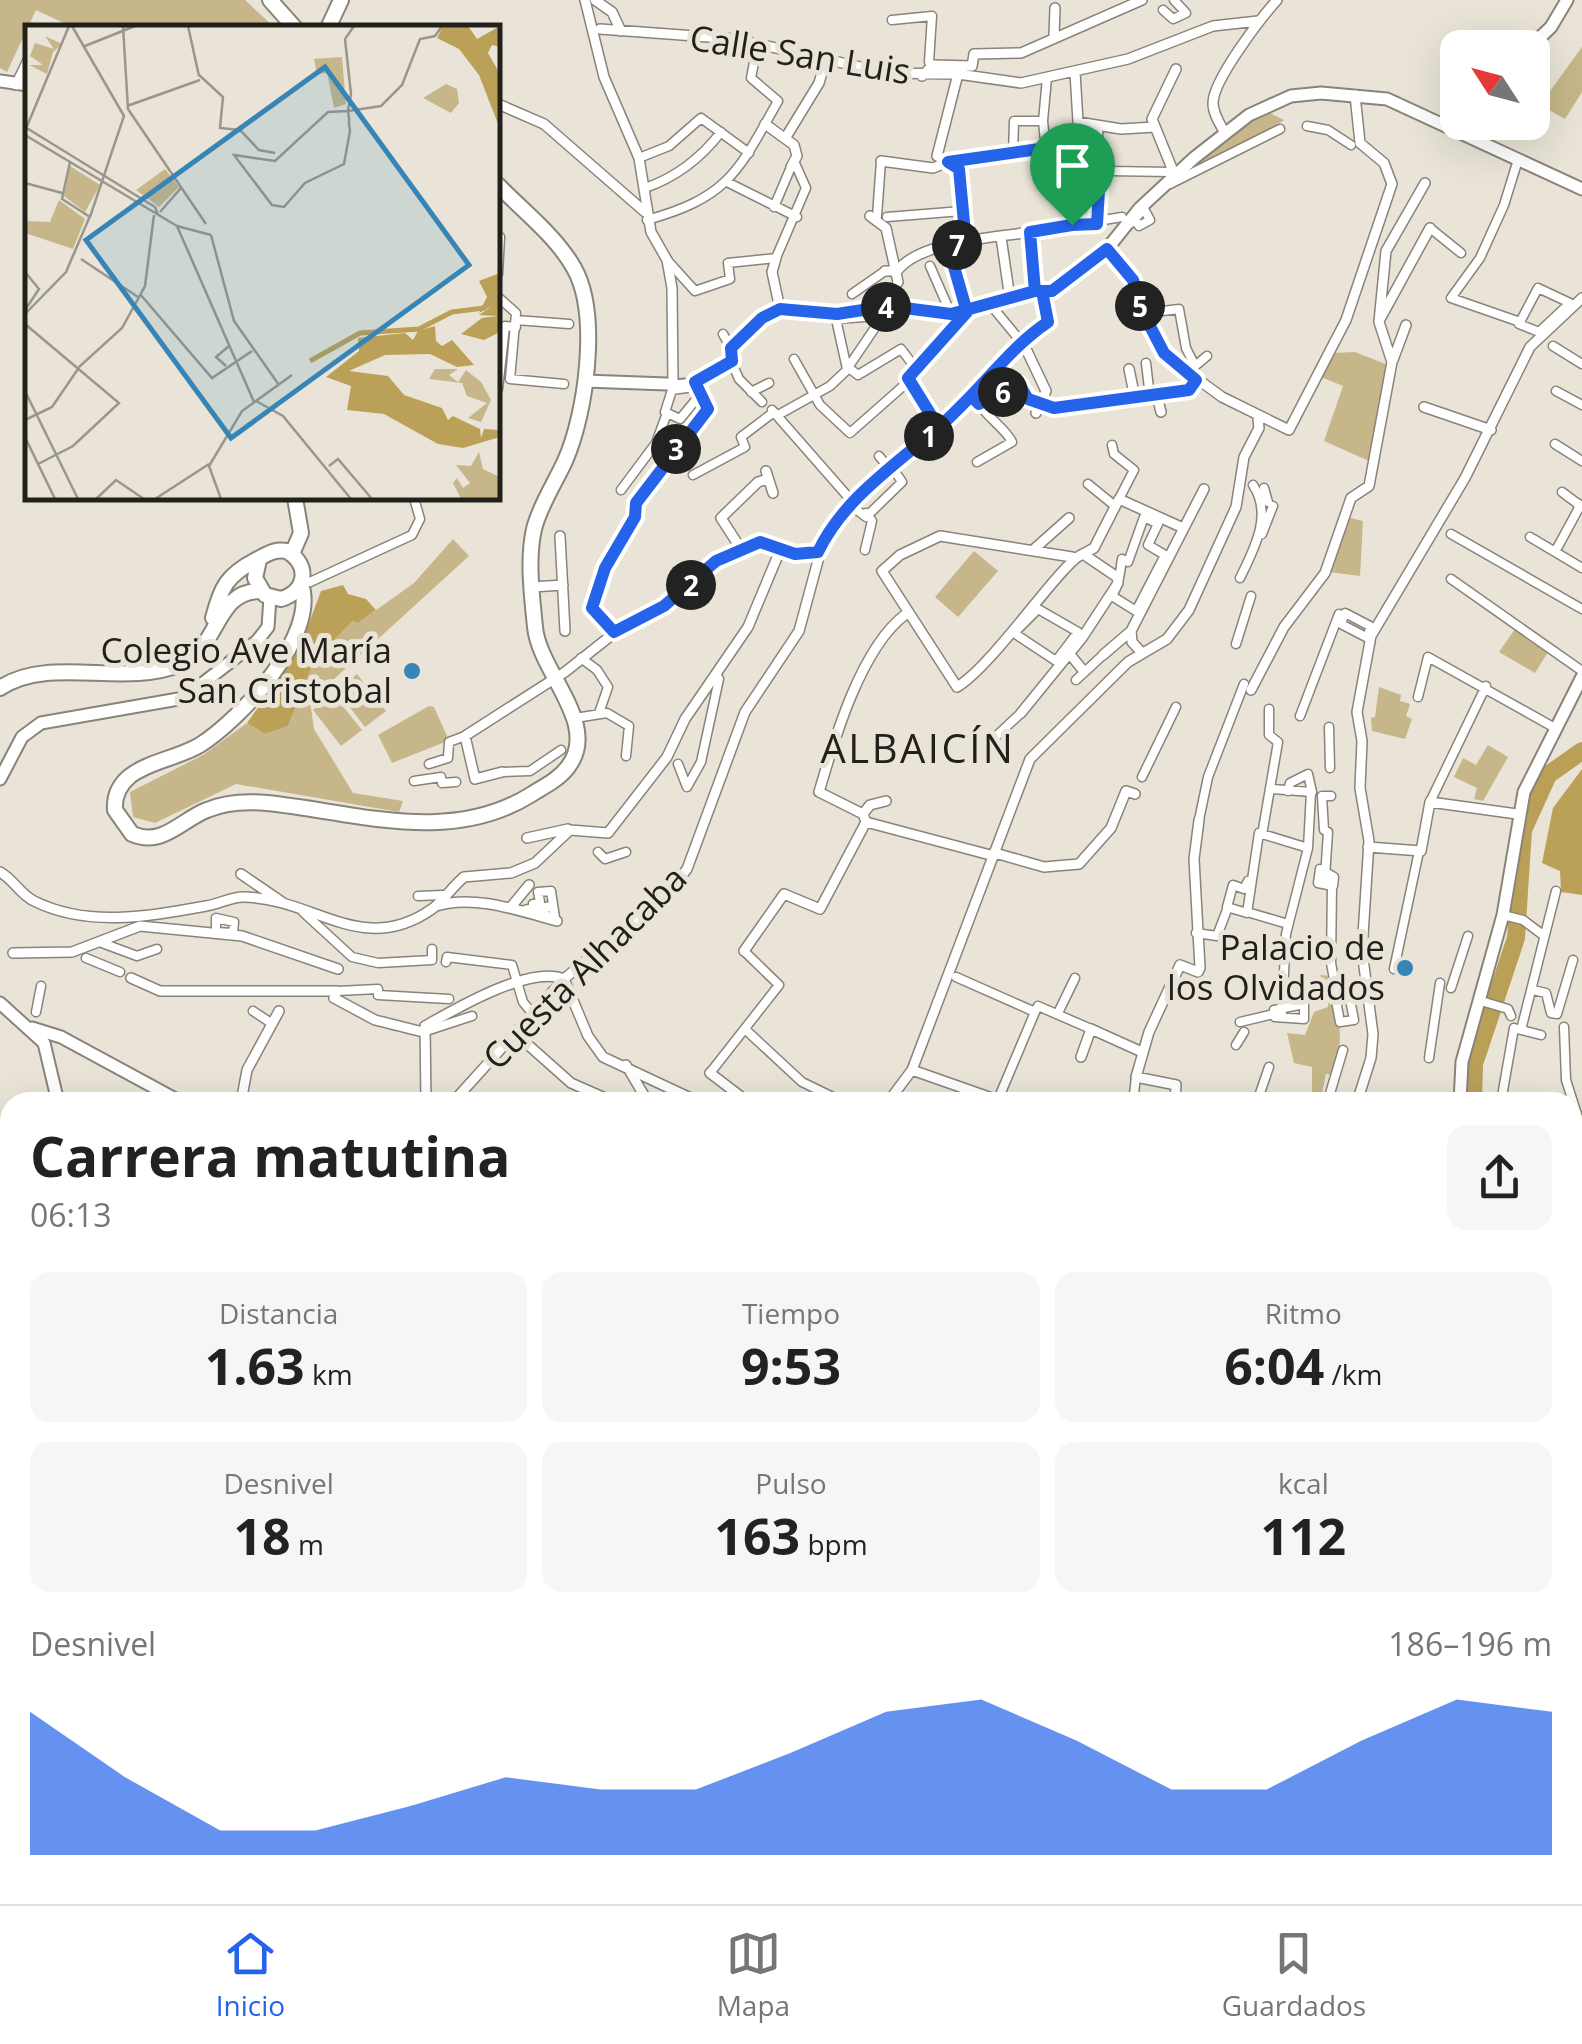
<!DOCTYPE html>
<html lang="es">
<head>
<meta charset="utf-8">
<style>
	body { margin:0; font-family:"Open Sans",sans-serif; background:#f6f6f6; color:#222; height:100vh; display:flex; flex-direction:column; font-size:38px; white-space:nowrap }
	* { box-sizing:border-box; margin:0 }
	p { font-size:32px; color:#767676 }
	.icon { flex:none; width:55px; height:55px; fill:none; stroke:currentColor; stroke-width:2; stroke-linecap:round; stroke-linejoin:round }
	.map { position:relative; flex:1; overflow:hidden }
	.drawer { position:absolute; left:0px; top:1092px; width:1582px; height:812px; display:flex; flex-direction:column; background:#fff; border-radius:30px 30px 0 0; box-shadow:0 10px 40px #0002 }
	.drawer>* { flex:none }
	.needle { width:65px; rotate:306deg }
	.fabs { position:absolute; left:1440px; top:30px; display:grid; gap:20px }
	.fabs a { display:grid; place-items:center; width:110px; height:110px; border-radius:20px; background:#fff; box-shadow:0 10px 40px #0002; font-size:50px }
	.pin { position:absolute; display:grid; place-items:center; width:85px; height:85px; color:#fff; margin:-102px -42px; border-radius:50% 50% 50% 0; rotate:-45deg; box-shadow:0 0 10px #0007 }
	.pin .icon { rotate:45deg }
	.km { position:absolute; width:50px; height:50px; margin:-25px; border-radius:50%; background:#222; color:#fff; font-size:28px; line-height:50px; text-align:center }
	.round { display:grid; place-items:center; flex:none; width:105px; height:105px; border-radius:20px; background:#f6f6f6 }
	.overview { display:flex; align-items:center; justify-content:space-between; height:170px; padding:0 30px }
	h1 { font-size:55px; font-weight:700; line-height:75px }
	.metrics { display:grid; grid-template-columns:repeat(3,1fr); gap:15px; height:170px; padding:10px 30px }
	.metrics div { display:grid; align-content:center; border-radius:20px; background:#f6f6f6; text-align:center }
	.metrics b { font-size:50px; font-weight:700 }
	.metrics small { font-size:28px; font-weight:400 }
	.metrics p { font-size:28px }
	.chart { height:280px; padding:20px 30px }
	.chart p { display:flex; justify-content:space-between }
	.chart svg { width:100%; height:180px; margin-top:10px; fill:#2563eb; opacity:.7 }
	.tab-bar { display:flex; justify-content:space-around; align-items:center; height:140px; border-top:2px solid #e0e0e0; background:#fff; font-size:28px; color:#767676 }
	.tab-bar a { display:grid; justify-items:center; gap:5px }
	.tab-bar .selected { color:#2563eb }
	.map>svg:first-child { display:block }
	.green { fill:#c6b68a }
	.forest { fill:#bba158 }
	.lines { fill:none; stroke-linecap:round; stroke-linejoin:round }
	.river { stroke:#baa057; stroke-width:18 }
	.pedestrian-casing { stroke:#898479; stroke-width:11 }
	.minor-casing { stroke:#898479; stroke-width:12 }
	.tertiary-casing { stroke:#898479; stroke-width:15 }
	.secondary-casing { stroke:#898479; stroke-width:18 }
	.primary-casing { stroke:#898479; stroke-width:19 }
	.pedestrian { stroke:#fff; stroke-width:8 }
	.minor { stroke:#fff; stroke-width:9 }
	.tertiary { stroke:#fff; stroke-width:11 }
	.secondary { stroke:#fff; stroke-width:14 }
	.primary { stroke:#fff; stroke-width:15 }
	.route-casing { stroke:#fff; stroke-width:20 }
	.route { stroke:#2563eb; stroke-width:12 }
	.poi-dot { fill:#3784b7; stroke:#e9e4d7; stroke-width:4 }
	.labels { text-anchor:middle; stroke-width:10; stroke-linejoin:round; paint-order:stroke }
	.street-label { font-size:35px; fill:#22201b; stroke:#e9e4d7 }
	.poi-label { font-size:35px; fill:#22201b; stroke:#e9e4d7; text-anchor:end }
	.quarter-label { font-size:40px; letter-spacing:2.5px; fill:#22201b; stroke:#e9e4d7 }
	.inset-river { fill:none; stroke:#baa057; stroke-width:5 }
	.inset-road { fill:none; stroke:#99968c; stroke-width:2.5 }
	.view { fill:#3784b7; fill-opacity:0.15; stroke:#3784b7; stroke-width:5 }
	.inset-edge { fill:none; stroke:#22201b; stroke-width:5 }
</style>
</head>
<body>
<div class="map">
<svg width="1582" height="1904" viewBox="0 0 1582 1904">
	<rect width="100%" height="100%" fill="#e9e4d7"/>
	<path class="green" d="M0,0H245L274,27H72L36,10L7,72L0,68Z
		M1582,47V92L1565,119L1540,105Z
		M1270,113L1284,120L1234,153L1188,176L1184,171L1249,121Z
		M1355,352L1388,365L1369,461L1324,441L1343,386L1321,377L1333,353Z
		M1347,517L1363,521L1360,576L1329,572Z
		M453,539L469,556L310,701L314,729L353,793L403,801L399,812L236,784L155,823L133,817L130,792L203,755L247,723L265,734L288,726L315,659L354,620L358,623L414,583Z
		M974,551L998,571L958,617L935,597Z
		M1515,629L1548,652L1535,673L1499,652Z
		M357,674L386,711L365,727L337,691Z
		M1379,687L1401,695L1400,701L1410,704L1406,716L1412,719L1405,739L1372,731L1371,718L1375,717Z
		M333,694L362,730L341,746L313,710Z
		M429,706L434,707L447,736L445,742L392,763L378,735Z
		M1488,745L1508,757L1483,801L1474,799L1477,788L1454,777L1463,758L1476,765Z
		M1320,975L1331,976C1337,1009 1347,1043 1332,1075L1326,1074L1321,1098L1312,1097V1067L1294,1063L1287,1033L1305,1035L1314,1012L1328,1007L1329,992H1322Z
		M0,1222H10V1435L0,1439Z"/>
	<path class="forest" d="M343,585L348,594L366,599L376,610L358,623L353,621L315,659L288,726L265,734L247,723L299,650L321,591Z
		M1582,769V895L1561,892L1560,871L1542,863L1553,808Z"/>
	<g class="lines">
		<path class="river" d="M1473,1102L1474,1064L1516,938L1523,830L1548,775L1582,751"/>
		<defs>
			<path id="pedestrian" d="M1163,10L1173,19L1186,13L1174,0
				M892,20L932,16L929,62L933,65
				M1047,78L1043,121L1048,170L1172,172
				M1307,126L1328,130L1351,145
				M1013,154L1014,121H1043
				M960,157L1046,148
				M639,158L669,146L701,118L749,153
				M1517,163L1504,205L1480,258L1451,298L1520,322
				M1066,170L1072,225
				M1094,173L1099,126
				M729,183L797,217
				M1170,184L1280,129
				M645,188C677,177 701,158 721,132
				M774,207L791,167
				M1144,209L1150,220L1139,226L1136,221L1131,223Z
				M877,216L881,161
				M887,217L962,211
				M647,220C729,197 738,172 778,101L751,78L757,47
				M1097,223L1100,173
				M1430,228L1461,253
				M1030,232L1122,217
				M667,260L695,291L730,279L728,263L776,258L806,188L794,161
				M930,266L951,314
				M498,274L500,237
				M1538,288L1570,303L1539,332L1519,324Z
				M852,294L885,271
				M891,296L898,282
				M498,297L516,313L510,379L564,384
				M994,309L1023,344
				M887,310L847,369L836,319L879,316Z
				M1146,313L1179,309L1186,348L1195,366L1207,356
				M516,320L569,324
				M723,334L731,348
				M1553,346L1582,364
				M794,359L820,405L850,433L910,380L967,312
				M731,361L739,379L762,402
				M1146,363L1150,397
				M910,380L924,402
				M694,387L699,396L680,419L665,412L672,390Z
				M498,389L505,326L516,327
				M1556,391L1582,405
				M751,392L769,383
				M971,396L979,404L1019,383L1027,399
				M772,410L850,499
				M778,415L830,386L849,368L858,375L901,349L917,370
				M1555,444L1582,461
				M1112,445L1114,454L1134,470L1119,499
				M879,456L888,467
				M977,462L1012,442C1006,429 989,419 979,404
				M892,467L902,482L866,517L853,507Z
				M693,475L745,447L741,437L774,412
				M1088,484L1115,506
				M1264,488L1268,502
				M621,490L656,443L667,413
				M1562,492L1578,504
				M1144,517L1158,524L1148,545L1165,555L1136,611L1112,596C1120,583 1120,571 1122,559L1128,562Z
				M1262,534L1273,506
				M1451,534L1582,609
				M1530,537L1582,568
				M865,550L872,521L866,513
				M1555,552L1580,506
				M1240,578C1254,549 1273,515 1253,485
				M1451,579L1582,671
				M310,582L412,535L420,519L414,498
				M1038,609L1078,632L1056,661L1014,633Z
				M595,611L614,632
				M1345,613L1370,626L1368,638L1341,624Z
				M1236,644L1251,596
				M581,658L597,670L608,687L599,713
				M1076,680L1103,655
				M1418,697L1428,657L1555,728
				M1300,716L1339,614
				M575,718L607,713L629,726L626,756
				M1329,727L1330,768
				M991,741L1021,713
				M429,764L448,758L449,742L465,736
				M678,764L687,787L701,762L719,679L716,674
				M502,772L530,771L561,750
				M1142,777L1176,707
				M414,781L441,777L442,783L456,782
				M1272,789L1312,792L1308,774L1290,783L1288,791
				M1331,796H1322L1324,830L1328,832L1325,877L1332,885L1331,963L1336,990
				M1430,802L1486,686
				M1199,820L1208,777L1244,684
				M1262,835L1278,742L1269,735V709
				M598,852L605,859L626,852
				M1320,869L1334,877L1333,886L1318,883Z
				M1248,881L1244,889L1233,885L1227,907L1247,913L1259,833L1308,848
				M551,891L555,918L534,912L533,904L540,902L538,892Z
				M418,896L443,895
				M303,912L352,957L378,963L432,960V949
				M1247,912L1288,924
				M1503,915L1523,920L1543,935
				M216,918L234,922L233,933L216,932Z
				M1196,933L1217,936L1228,907
				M102,943L137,956L157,949
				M86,958L120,972
				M446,962L447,957L512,965L523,1002L532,1013
				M1394,969L1418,856
				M956,977L1035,1012L1038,1006L1091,1029
				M1451,988L1468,936
				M1348,989L1354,1020L1340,1022L1334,990Z
				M1533,990L1546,993L1551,1013L1557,1014L1573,960
				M337,991L378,989V995L449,999
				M1481,1001L1508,1009L1511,1016
				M1304,1004V1019L1275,1017L1274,1010Z
				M253,1011L271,1023
				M36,1012L41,986
				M1058,1013L1075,978
				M1240,1022L1282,1012L1286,934L1308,848L1311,792
				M1564,1027L1566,1080L1582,1130
				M1521,1030L1556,891
				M747,1031L802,1082L843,1102
				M423,1032L472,1016
				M1236,1045L1244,1032
				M1429,1058L1440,983
				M710,1073L779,985L744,951
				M1328,1100L1343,1050
				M997,1102L1035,1012
				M1133,1102L1136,1077
				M1257,1102L1269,1067
				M1501,1102L1514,1028L1541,1035
				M1572,1338L1573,1339
				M1572,1390L1582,1389
				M1572,1508L1575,1527
				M1572,1540L1582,1545
				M1580,1696L1575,1706L1582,1731
				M1572,1755L1582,1751
				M849,1895L862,1904
				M1108,1895L1109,1904
				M1130,1895L1134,1904
				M1243,1895H1248
				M1395,1895V1904
				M1410,1895L1411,1904
				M1454,1895L1455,1904
				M1477,1895L1479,1904
				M1570,1895L1573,1904
				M1284,1902L1302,1904
				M914,1904V1895
				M1184,1904L1187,1895
				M1260,1904L1261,1900
				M1366,1904V1895"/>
			<path id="minor" d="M585,0L604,77L639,158L651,232L667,260L672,288L673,384
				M595,0L612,12L621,31
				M600,29L736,39L887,73L958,74L1021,83L1128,59L1213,26L1258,21
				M1054,36L1055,8
				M1075,72L1078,122L1121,129L1155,127
				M958,74L937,156L959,169L966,244
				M922,76L933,65L972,66L974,54L1021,53L1142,0
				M16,85L28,60
				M498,104L544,124L645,212
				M765,124L794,145L797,156L791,167
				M1225,133C1220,124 1213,114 1213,103C1213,80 1261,18 1277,0
				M786,137L819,83L826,59
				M881,161L933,168L960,157
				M1175,176L1152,119L1176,69
				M870,216L886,228L898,282
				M1001,237L1010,299
				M948,246L967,312
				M1107,249L1133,280L1150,329L1170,359L1222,397L1289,430L1346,320L1392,184L1384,163L1360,143L1355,95
				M776,258L772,272L780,309
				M885,271H897C920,241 992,238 1030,232L1035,291
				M1380,319L1430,228
				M1027,351L1046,391L1036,413
				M1393,360L1406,325
				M1129,369L1135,398
				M1157,396L1161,412
				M1027,399L1054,408L1175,394L1189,390L1196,380
				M924,402L939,427
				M1424,407L1491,430
				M766,471L773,493
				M1578,504L1582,507
				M560,536L565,631
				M1033,550L1069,518
				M743,552L721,518L758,482L768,479
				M1083,554L1094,548L1119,499L1181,527
				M532,587L563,585
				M595,611L591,608L605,568L635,517L636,503L708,409L695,382
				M1131,631L1204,489
				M1131,631L1132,642L1142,653
				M1068,652L1082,669
				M1103,655L1131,631
				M1251,690L1284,627L1325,573L1351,498L1369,486L1392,362L1379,322L1386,251L1425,183
				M1021,713L1082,638L1118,583L1117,577L1083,554C1063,560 994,665 957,687L882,571L900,555L940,536L1072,557
				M502,772L475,779L465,736L565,672L627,623L687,590L716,561L760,542L795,554L817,553
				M863,814L870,805L886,801
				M866,822L863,814L819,792C834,740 861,647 906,614
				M866,822L994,856
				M527,838L568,829
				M1368,847L1421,851L1430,802L1517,814
				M995,853L1044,867L1079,864L1111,828L1126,791L1135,794
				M0,872C14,880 20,894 34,901C88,928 150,916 206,906C219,904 231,897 243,897C315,898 362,958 432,909C443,901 453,886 464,877L511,873L535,863L570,830L608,833L667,757L685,719L748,627L781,548
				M241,874L282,902
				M436,906C474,894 520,911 557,921
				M511,907L529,885
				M526,910L549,907
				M744,951L784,894L820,909L866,822
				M13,953L72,952L140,926L242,936L338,969
				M131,978L160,991H337L334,998L375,1020L423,1032
				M564,979L588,1036L603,1057L699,1102
				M517,1035L571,1083L614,1102
				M1081,1057L1091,1029L1142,1052
				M626,1065L648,1102
				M912,1070L1003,1102
				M710,1073L748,1102
				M1175,1101L1198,1102
				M241,1102L247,1070L279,1011
				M426,1102L425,1026C457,1008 530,965 564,979
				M453,1102L564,979L673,887L687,869L745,712L799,631L823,542L858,495L939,427L1021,341L1048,322L1042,291
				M888,1102L912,1070L1030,759L1128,662L1167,639L1189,610L1236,507L1244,457L1259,428L1258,419
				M1175,1102L1176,1085L1136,1077L1149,1032L1180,965L1198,972L1200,968L1194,859L1199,820
				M1357,1102L1371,1058L1373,1034L1362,951L1369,841L1360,788L1362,741L1357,712L1371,636L1465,478L1530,347L1582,298
				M1572,1345L1582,1342
				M0,1562L10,1559
				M1572,1568L1578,1575
				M0,1776L10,1774
				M1572,1847L1582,1844
				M978,1895L979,1904
				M584,1904V1895"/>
			<path id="tertiary" d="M1529,48L1551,27L1567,0
				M0,81L28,85
				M585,381L667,384C692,391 709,374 731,361V348L762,318L780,309L837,314L889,306L951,314L1035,291H1051L1107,249L1140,208L1194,158L1249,115L1291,96L1321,93L1387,99L1582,189
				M0,779L22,737L41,723L184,698L257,641L268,627L270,597
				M0,1003L44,1043L58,1102
				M32,1028L61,1037L181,1102
				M1460,1102L1462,1062L1503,915L1524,792L1582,677
				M0,1626L10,1623
				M61,1895L63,1904
				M660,1904L661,1895"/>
			<path id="secondary" d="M270,0L295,28
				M328,28L341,0
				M292,554L301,533L295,498
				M301,584C319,635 241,719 200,745C178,758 150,761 130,776C119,785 114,796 115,810L132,834C163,847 181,820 207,810C226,802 246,801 267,803C356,812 450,846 532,794C545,786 559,779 568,767C601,724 539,672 535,627C532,596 527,560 534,529C540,505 555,483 565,461C586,414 600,314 574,268C556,236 523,211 498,185
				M213,618C221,587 227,575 256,560C268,554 273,549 287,551C310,565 307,591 281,599L265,595L255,578L259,560
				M0,688C50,655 123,688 181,664C220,647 215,590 261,591
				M0,1212H10
				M1572,1590L1582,1582
				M515,1895L520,1904
				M347,1904L372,1895"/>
			<path id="primary" d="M0,1460L10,1457
				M0,1495L10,1491
				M1540,1895L1544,1904"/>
		</defs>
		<use href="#pedestrian" class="pedestrian-casing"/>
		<use href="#minor" class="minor-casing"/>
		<use href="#tertiary" class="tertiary-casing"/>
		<use href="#secondary" class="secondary-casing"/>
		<use href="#primary" class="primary-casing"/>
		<use href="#pedestrian" class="pedestrian"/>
		<use href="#minor" class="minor"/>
		<use href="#tertiary" class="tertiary"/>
		<use href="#secondary" class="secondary"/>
		<use href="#primary" class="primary"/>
	</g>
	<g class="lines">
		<defs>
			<path id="route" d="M1072,225L1030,232L1035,291H1042L1048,322C1011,347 986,383 953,414C907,458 846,493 818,552L795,554L760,542L716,561L664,606L614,632L592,608L605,568L635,517L636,503L708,409L695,382L732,361L731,348L762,318L780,309L837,314L889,306L951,314L1035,291H1052L1107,249L1133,280L1140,307L1164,353L1196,380L1189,390L1054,408L1028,399L1019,384L979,404L971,396L939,428L908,378L967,312L948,246L966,244L959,169L948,162L1046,148L1048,170L1100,173L1097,224L1072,225"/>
		</defs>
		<use href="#route" class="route-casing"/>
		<use href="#route" class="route"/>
	</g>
	<g class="poi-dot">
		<circle cx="412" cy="671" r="10"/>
		<circle cx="1405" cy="968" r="10"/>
	</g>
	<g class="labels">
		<g class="street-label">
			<text transform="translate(800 55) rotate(9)" y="12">Calle San Luis</text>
			<text transform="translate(585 968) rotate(-45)" y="12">Cuesta Alhacaba</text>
		</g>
		<g class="poi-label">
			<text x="392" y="663">Colegio Ave María<tspan x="392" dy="40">San Cristobal</tspan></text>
			<text x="1385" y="960">Palacio de<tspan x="1385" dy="40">los Olvidados</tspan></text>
		</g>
		<g class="quarter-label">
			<text x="918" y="763">ALBAICÍN</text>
		</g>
	</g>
	<g transform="translate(25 25)">
		<rect width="475" height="475" fill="#e9e4d7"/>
		<path d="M20,11L37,19L28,27L22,49L4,40H18L5,31L10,18L29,24ZM317,32L321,79L309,83L302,48L292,49L289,34ZM421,59L432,64L434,78L426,88L398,73ZM45,141L75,160L60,187L39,171ZM140,144L154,162L134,182L111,165ZM34,175L60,194L48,224L0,208V196L25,197ZM410,344H433L424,350L433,357L441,345L456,357L466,375L456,397L443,393L462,378L442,371L437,358L404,354ZM454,427L458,444L475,452V474H436L428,458L432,453L438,463L445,458L431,440L446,441Z" fill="#c6b68a"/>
		<path d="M418,1H443L452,14L475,1V22L467,20L463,28L475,49V104L454,50L434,24L412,13ZM475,248V307L459,315L436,309L457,293L473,291L454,290L467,281L454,288L462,272L454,256ZM410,301L411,316L417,321L427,315L449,340L432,342L405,329L360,330L324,346L363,351L379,370L417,383L423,395L428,391L455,404L456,413L459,404L475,405V412L438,423L413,419L359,389L322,385L326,361L301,352L334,326L333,313L380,308L388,315L393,306Z" fill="#bba158"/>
		<path class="inset-river" d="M285,336L335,308L394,304L427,287L459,283L475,259"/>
		<path class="inset-road" d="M47,1L99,91L65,192M98,1L103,84L181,199M163,1L174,51M329,1L320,14L326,69L323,85V86L324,93V100L325,106L319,139L280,158L259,182L247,180L209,130L250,136L303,87L323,86L356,81L377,60L395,14L410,11L417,1M60,21L110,1M173,49L198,72L195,103L215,105L234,125L250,128M102,81L175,55M0,102L130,182L133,190M0,106L44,1M0,110L152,201L229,377M45,137L37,174L65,192M0,158L37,168M135,187L156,163M152,201L186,210M186,210L209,296L254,360M56,234L113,272M0,247L14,264L0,285M115,269L187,353L227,326M0,289L41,247L65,191M0,299L94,378L48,421L13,439M201,341L191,332L204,321M0,366L53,474M231,376L258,391L326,474M0,395L27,382L55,341L97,303L120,261L129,190M0,412L30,474M304,441L313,434L347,474M71,474L91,455L119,474M130,474L184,439M196,474L184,441L217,386L267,350"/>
		<path class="view" d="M300,42L444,240L206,413L61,215Z"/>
		<rect width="475" height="475" class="inset-edge"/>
	</g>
</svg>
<div class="fabs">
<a><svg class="needle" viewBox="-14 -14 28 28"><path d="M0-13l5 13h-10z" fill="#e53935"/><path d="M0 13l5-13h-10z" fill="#767676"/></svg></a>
</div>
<div class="pin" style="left:1072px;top:225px;background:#1e9e55"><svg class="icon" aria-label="arrive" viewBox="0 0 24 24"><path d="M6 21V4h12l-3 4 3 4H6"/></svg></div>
<b class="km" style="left:929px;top:436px">1</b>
<b class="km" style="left:691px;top:585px">2</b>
<b class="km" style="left:676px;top:449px">3</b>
<b class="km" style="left:886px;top:307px">4</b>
<b class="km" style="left:1140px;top:306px">5</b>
<b class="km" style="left:1003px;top:392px">6</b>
<b class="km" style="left:957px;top:245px">7</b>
<section class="drawer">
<div class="overview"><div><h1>Carrera matutina</h1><p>06:13</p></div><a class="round"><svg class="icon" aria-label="share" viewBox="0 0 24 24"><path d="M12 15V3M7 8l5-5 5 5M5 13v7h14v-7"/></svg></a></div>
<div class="metrics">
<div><p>Distancia</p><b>1.63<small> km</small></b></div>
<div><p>Tiempo</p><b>9:53</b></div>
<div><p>Ritmo</p><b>6:04<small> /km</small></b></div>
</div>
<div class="metrics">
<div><p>Desnivel</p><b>18<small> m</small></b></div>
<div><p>Pulso</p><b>163<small> bpm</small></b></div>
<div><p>kcal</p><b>112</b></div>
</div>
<div class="chart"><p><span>Desnivel</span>186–196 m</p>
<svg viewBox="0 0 160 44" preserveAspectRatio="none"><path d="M0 44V9L10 25L20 38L30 38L40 32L50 25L60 28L70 28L80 19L90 9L100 6L110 16L120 28L130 28L140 16L150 6L160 9V44z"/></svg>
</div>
</section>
</div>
<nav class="tab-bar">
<a class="selected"><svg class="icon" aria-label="home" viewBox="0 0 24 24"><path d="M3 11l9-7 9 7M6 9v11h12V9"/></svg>Inicio</a>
<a><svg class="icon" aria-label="map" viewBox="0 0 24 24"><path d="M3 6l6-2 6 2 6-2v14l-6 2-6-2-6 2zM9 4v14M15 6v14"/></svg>Mapa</a>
<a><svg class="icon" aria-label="saved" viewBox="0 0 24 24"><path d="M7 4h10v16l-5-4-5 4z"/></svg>Guardados</a>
</nav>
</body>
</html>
